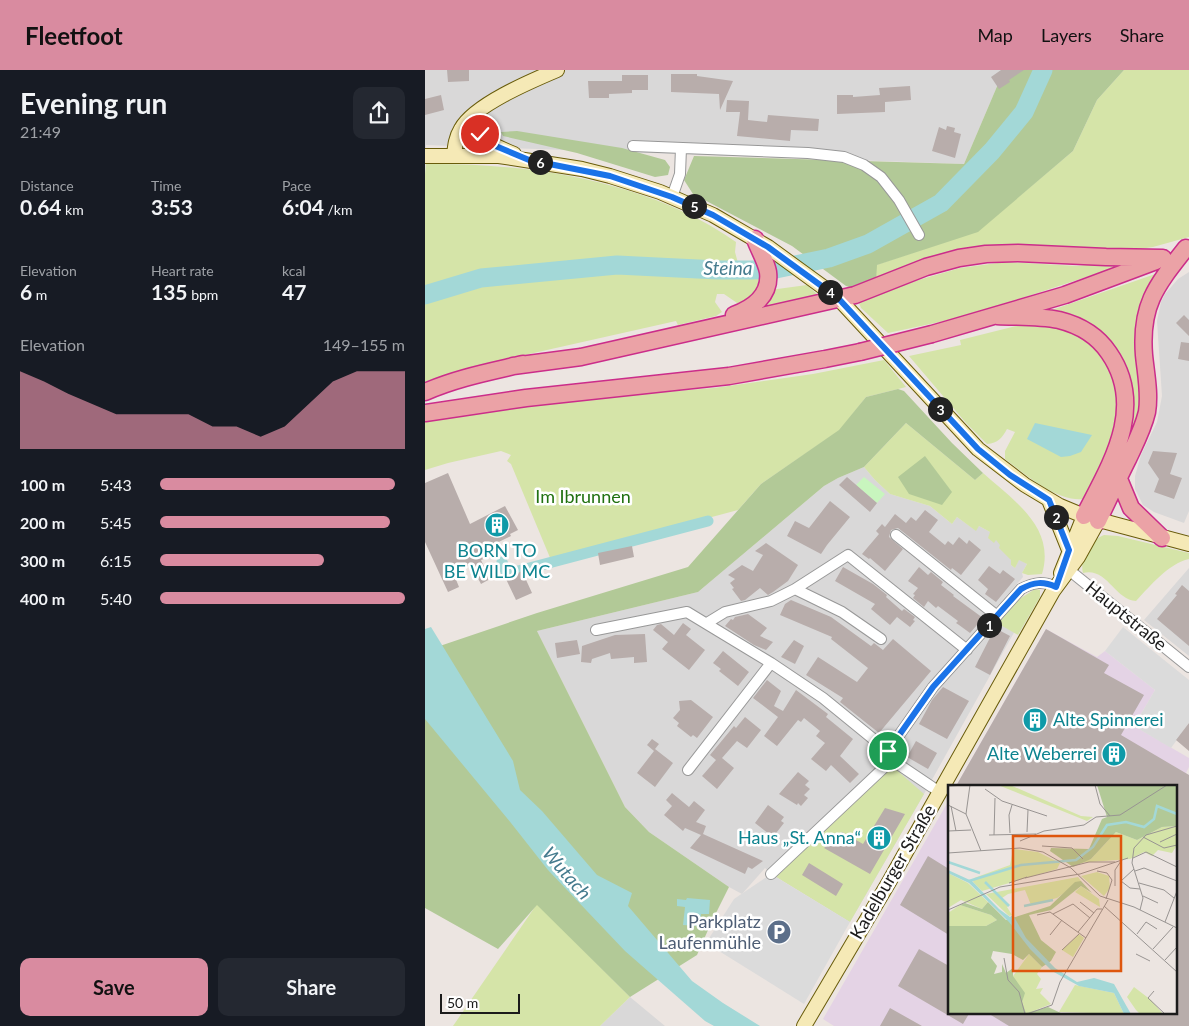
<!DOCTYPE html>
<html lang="en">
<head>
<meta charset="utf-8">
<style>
	body { margin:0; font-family:Lato,sans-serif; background:#242831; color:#f1f3f6; height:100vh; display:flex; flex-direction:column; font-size:19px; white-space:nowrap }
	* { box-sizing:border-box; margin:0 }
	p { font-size:16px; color:#9ea1a6 }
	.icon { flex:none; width:28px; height:28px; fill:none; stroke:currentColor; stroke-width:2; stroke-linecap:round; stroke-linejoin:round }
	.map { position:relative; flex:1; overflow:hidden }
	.side { display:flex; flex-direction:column; background:#171b24; width:425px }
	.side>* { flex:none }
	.scale { position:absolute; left:15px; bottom:12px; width:80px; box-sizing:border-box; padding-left:5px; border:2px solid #1b1b1b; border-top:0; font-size:14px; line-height:18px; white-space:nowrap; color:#1b1b1b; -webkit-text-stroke:4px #fff; paint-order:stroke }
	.pin { position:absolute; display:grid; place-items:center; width:42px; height:42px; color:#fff; margin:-21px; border:2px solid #fff; border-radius:50%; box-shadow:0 1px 5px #0007 }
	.km { position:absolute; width:25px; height:25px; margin:-12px; border-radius:50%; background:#222; color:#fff; font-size:14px; line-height:25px; text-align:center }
	.round { display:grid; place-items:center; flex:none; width:52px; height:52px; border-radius:10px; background:#242831 }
	.head { display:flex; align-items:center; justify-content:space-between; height:85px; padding:0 20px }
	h1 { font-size:28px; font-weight:700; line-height:38px }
	.metrics { display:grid; grid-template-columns:repeat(3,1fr); gap:8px; height:85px; padding:5px 20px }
	.metrics div { display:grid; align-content:center }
	.metrics b { font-size:21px; font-weight:700 }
	.metrics small { font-size:14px; font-weight:400 }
	.metrics p { font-size:14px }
	.chart { height:140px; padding:10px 20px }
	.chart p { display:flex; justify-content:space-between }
	.chart svg { width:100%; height:90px; margin-top:5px; fill:#d98ba0; opacity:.7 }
	.primary-button { display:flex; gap:10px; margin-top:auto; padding:10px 20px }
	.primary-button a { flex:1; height:58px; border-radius:10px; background:#d98ba0; color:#111; font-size:20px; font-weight:700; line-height:58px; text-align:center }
	.primary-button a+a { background:#242831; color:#f1f3f6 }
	ul { padding:0 20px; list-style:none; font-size:16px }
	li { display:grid; grid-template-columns:80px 60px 1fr; align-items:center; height:38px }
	li i { height:12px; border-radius:6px; background:#d98ba0 }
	header { display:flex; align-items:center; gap:30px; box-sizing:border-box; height:70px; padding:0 25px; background:#d98ba0; color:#111 }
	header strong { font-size:24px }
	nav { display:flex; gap:28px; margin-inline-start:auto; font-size:18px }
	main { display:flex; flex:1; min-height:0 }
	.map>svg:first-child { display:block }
	.residential { fill:#d9d8d8 }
	.industrial { fill:#e4d3e5 }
	.grass { fill:#d5e4a8 }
	.forest { fill:#b2c997 }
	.park { fill:#c8f5be }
	.parking { fill:#dbdbdb }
	.water { fill:#a3d8d7 }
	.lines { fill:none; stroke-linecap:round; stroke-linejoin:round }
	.canal { stroke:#a3d8d7; stroke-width:11 }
	.river { stroke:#a3d8d7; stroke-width:19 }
	.building { fill:#b8adab }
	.minor-casing { stroke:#989898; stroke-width:12 }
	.secondary-casing { stroke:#695c0a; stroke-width:16 }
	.trunk-casing { stroke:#cb2d8a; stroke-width:19 }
	.minor { stroke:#fff; stroke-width:10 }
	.secondary { stroke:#f5e9b6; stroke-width:14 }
	.trunk { stroke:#eba2a6; stroke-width:16 }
	.trunk-bridge-casing { stroke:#cb2d8a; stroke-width:19; stroke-linecap:butt }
	.trunk-bridge { stroke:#eba2a6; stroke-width:16 }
	.route-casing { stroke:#fff; stroke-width:10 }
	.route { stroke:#1a73e8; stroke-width:6 }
	.labels { text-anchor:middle; stroke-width:5; stroke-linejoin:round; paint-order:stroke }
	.park-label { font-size:18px; fill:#217111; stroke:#fff }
	.culture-label { font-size:18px; fill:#0d838f; stroke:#fff; text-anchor:end }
	.street-label { font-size:18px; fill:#1b1b1b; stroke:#fff }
	.service-label { font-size:18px; fill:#4e5e75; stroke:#fff; text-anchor:end }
	.water-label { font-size:19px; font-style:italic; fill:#457b8e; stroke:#fff }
	.inset-river { fill:none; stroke:#a3d8d7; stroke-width:2.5 }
	.inset-road { fill:none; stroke:#989492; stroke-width:1 }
	.view { fill:#de560d; fill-opacity:0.15; stroke:#de560d; stroke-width:2.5 }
	.inset-edge { fill:none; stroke:#1b1b1b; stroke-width:2.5 }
</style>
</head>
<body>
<header>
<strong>Fleetfoot</strong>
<nav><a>Map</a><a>Layers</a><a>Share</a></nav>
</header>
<main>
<section class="side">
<div class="head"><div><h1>Evening run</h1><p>21:49</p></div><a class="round"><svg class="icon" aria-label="share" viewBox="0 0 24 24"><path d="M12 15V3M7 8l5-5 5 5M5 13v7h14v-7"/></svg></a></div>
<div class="metrics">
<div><p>Distance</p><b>0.64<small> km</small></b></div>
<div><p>Time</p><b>3:53</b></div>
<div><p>Pace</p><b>6:04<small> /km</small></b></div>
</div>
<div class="metrics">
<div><p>Elevation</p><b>6<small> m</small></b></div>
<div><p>Heart rate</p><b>135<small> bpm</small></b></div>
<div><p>kcal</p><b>47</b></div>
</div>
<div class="chart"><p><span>Elevation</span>149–155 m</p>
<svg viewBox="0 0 160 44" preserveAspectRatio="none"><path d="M0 44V6L10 11L20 17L30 22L40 27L50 27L60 27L70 27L80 33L90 33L100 38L110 33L120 22L130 11L140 6L150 6L160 6V44z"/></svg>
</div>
<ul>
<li><b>100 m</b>5:43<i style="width:96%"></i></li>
<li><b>200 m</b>5:45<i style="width:94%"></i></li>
<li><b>300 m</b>6:15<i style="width:67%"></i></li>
<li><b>400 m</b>5:40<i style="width:100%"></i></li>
</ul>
<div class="primary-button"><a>Save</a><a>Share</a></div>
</section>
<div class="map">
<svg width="764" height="956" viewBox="0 0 764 956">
	<rect width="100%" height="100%" fill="#ece5e1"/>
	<path class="residential" d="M0,0H579L539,94L1,75L0,104Z
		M764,202V441L759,453L729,442L718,435L710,419V406L716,385L732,352L737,326L732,251L736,232L740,224L753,209Z
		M439,397L450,410L465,424L505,436L527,454L532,447L550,460L554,456L565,462L576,475L586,490V495L590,498L594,489L602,494L597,503L598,507L567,542L591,559L499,724L425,852L348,805L340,798L317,824L304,817L224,762L200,737L112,561L273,522L399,416L413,408Z
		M764,498V586L719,550Z
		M205,927L240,956H175Z"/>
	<path class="industrial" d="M621,559L672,587L680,581L730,620L709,656L764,688V697L761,703L764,705V956H409L398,949L524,730V942H750V716H531Z"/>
	<path class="grass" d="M699,0H764V167L728,177L708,180L629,178L451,211V195L553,161L648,81L672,30Z
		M1,94C105,93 224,111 311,172L310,182L313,193L331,192C337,214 334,223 315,235L299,224H292L290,232L297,242L291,246L253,255L251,251L46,297L0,314V104Z
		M580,192L652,196L691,192L692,197L585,232L524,250L463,263L436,238L434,233L446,225L466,218L535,198Z
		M736,202L721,226L717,323L711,360L687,400L699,298L627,240Z
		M382,215L393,225L392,227L331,240L345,220Z
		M605,255L631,256L658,267L676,282L687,301L695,337L688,372L665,422L658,429C632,432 600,404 580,389V381L590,362L582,359C577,368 573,373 562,374L541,353L484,286L536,275L535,270L591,256Z
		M459,290L481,317L441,327L415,360L336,414L313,440L126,490L86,394L82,391L86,385L76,381L23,393L0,400V352L38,345L187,326L289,318L388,304Z
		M481,353L550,410L558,403C588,430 631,457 617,504L603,505L597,503L602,494L594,490L590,498L586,495V490L574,478L575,475L571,470L569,473L563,468L565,462L554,456L551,461L532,447L527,454L505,436L465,424L450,410L439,397Z
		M679,465L693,466L764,483V489C743,494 726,515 711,531C690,530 682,497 658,503C654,489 666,470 679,465Z
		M610,519L615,520V527L593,565L572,553L590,532Z
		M467,696L499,724L425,852L348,805Z
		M112,834L205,927L175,956H28Z"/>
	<path class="forest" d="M579,0H699L672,30L648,81L553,162L452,195L451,211L427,218L421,216L367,176L268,124L259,110L269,86L539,94Z
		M92,61L197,78L240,90L245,97L243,105L230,107L152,83L78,66L76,62Z
		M473,319L479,321L527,373L558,403L550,410L481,353L439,397L413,408L399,416L273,522L112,561L200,737L224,762L304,817L287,851L272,885L205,927L112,835L73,879L0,838V581L112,543L263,497L336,414L414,360L441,327Z
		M500,386L527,422L517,435L484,424L473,407Z"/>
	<path class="park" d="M439,407L460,424L452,433L431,415Z"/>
	<path class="parking" d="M698,557L764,610V653L746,678L709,656L730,620L680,581Z
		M346,804L425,852L379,934L281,873L309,829Z"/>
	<path class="water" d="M610,353L667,365L656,382L645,386L636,387L602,369Z
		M6,557L88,691L95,720L117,741L172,805L207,823L203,836L267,911L298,933L335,956H289L280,951L200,881L123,800L86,753L0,649V559Z
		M262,828L285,830L284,844H276L275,856L258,855L260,837L252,836V829L261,830Z"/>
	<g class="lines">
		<path class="canal" d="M77,492L82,504L283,451"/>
		<path class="river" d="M0,225L56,208L192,195L293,200H326L351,199L404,188L443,174L516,133L567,81L599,42L618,0"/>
	</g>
	<path class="building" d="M22,0H44V11L23,12Z
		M576,0H599L584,10L585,12L574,19L566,7Z
		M246,4H272V6L308,11L295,40L294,24L246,22Z
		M197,5H223V20H207V23L184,24V28H164L163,11H197Z
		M485,16L486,30L460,32V42L412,44V25H428V27L455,25L454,18Z
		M16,25L19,40L0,45V29Z
		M302,30L324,31L323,50L342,52L343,45L394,49L393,61L366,60L365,71L312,66L315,42H301Z
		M522,56L530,58L529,62L536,64L530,88L507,81L514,57L521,60Z
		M759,245L764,250V266L751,253Z
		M756,272L764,273V291L753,289Z
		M728,381L752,383L745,404L757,408L749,429L729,422L734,409L723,393Z
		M23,403L45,454L80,436L93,460L85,464L86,466L57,480L61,488L56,490L65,509L56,514L46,495L28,502L34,517L23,522L0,472V413Z
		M422,407L452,433L445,442L414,415Z
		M405,431L425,447L402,475L396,484L362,466L370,451L384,458Z
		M500,440L513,450L504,462L520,475L523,471L528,475L534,467L542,474L544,470L556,480L536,505L527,498L526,500L473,458L466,460L464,467L478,479L460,501L445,488L444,489L437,484L454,464L451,461L457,454L460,457L470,444L481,453L486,447L491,451Z
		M341,473L373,495L363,511L348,522L343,525L335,518L320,530L316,531L307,519L309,518L305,513L310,509L303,505L317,495L328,501L338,485L330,481Z
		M207,476L209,487L175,495L173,483Z
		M564,496L575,504L578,500L590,509L571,532L560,524L563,519L553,510Z
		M418,497L448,514L462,525L461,527L477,541L479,539L490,547L488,550L490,551L485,557L472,547L465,555L446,539L450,534L410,511Z
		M494,497L503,505L506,502L518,512L516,515L529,525L528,526L558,548L545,563L534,555L531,553L533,551L513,536L511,538L503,531L499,537L488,528L490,525L488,524L493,518L483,511Z
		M97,501L107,523L91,530L81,509Z
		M757,515L764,521V576L732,549L752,525L750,524Z
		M366,530L406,547L446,576L449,573L458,580L468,569L506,601L454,663L415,632L418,628L381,605L393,587L432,612L443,598L406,569L407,567L355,545L360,534Z
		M323,544L342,558L335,566L348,572L341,580L329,575L300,556L306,549L308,550L310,547Z
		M258,553L266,559L261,565L280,580L264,600L237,579L243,572L228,560L232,555L236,554L249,565Z
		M570,558L585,566L565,605L550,597Z
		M621,559L684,595L679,603L719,625L696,665L764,705V956H584L561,942H750V716H531Z
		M220,564L222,592L209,593V587L186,589L185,583L167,589L166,593L156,592L157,576L190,565Z
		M152,570L155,584L132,588L130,573Z
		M369,570L379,576L370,594L356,587Z
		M298,581L324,602L313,616L294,601L296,599L288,593Z
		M342,610L356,621L349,636L358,641L371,620L403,644L401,647L428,669L415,686L434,704L425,713L406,695L401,701L386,689L400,673L391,666L395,661L379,648L376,652L373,650L352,676L339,666L353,647L328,628Z
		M518,617L544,631L522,669L494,654L507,630Z
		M266,630L288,647L272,668L268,665L266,667L252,656L254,653L248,648L255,640L254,631Z
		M320,647L336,660L322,678L312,671L297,688L309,698L292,719L277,706L291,690L285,685L309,656L311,658Z
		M764,653V681L751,670Z
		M227,669L234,674L230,679L248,693L230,717L212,703L229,681L222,675Z
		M491,671L512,683L503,699L482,687Z
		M373,702L384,711L380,715L385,719L379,725L383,728L376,736L373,733L372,735L354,724Z
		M247,723L264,737L269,731L280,740L271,752L281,756L278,764L338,791L327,799L323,797L320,804L265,778L276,765L260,758L258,761L239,745L247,736L241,730Z
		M343,735L359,747L356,751L359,753L348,767L330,753Z
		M460,738L480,744L445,804L399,778L417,762L438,774Z
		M503,786L524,799V865L475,835Z
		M384,793L418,814L411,826L377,805Z
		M494,879L524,896V942H545L538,954L473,916Z
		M465,938L497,956H455Z"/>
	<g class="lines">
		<defs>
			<path id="minor" d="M208,76L383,83L419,87L439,95L456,107L474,130L494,165
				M247,127L255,104L256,78
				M471,465L572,546
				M639,496L764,597
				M370,519L417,542L456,569
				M282,553L300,542L346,531L370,519L423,485L542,580
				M171,560L262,542L346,593L398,628L463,681L467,690L507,717L514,721
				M463,681L508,617L596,519C609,512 618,511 631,517
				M263,700L346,593
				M346,804L467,690"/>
			<path id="secondary" d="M51,51C59,74 68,75 89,84
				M29,85C30,76 31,67 36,59C49,35 106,11 132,0
				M0,86H74L157,99L185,106L235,122L288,145L343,177L413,228L553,379L600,415L635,436L659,446L764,474
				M624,430L644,480
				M636,503L659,446
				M379,956L464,812L628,521L653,487L673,451"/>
			<path id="trunk" d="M309,245C328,238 346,225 343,202C341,191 334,180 330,169
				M572,246C592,247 614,246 634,250C654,255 672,265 684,283C722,338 685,395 659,446
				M507,264L640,225L731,191
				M88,296L156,287L430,225L501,197L534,188L561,184L593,183L681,187L738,188
				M0,322C32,308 64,302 98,294
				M0,343L101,328L304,306L400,289L435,282
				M694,409L706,438L737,468
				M673,451C683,430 693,409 703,389C710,374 718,359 722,342C725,323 721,305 719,285C715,235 731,216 761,178"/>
		</defs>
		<use href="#minor" class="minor-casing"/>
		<use href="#secondary" class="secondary-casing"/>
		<use href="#trunk" class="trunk-casing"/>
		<use href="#minor" class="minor"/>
		<use href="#secondary" class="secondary"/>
		<use href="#trunk" class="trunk"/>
		<defs>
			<path id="trunk-bridge" d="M435,282L507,264"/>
		</defs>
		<use href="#trunk-bridge" class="trunk-bridge-casing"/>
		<use href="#trunk-bridge" class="trunk-bridge"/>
	</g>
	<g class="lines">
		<defs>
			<path id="route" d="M55,64L61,72L104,90L185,106L247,127L288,145L343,177L413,228L553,379L585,405L624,430L644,480L631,517C618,511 609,512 596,519L508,617L463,681"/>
		</defs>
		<use href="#route" class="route-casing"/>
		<use href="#route" class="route"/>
	</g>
	<defs>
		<symbol id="building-disc" viewBox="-11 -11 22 22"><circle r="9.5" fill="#0f9aa8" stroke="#fff"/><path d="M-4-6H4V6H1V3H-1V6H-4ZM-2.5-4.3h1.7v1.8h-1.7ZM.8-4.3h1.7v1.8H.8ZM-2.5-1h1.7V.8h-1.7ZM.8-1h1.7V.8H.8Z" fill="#fff"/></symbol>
		<symbol id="parking-disc" viewBox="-11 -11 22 22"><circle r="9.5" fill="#5c6f8a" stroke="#fff"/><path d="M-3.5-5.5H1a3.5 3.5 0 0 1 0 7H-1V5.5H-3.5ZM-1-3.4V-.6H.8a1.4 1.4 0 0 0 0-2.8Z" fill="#fff"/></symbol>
	</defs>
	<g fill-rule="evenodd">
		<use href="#building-disc" x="58" y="441" width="28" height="28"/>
		<use href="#building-disc" x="596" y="636" width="28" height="28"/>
		<use href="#building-disc" x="675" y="670" width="28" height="28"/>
		<use href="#building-disc" x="440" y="754" width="28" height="28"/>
		<use href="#parking-disc" x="340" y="848" width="28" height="28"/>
	</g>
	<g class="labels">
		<g class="park-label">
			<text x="158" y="433">Im Ibrunnen</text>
		</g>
		<g class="culture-label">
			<text x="72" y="487" text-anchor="middle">BORN TO<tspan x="72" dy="21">BE WILD MC</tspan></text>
			<text x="628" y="656" text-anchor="start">Alte Spinnerei</text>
			<text x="672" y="690">Alte Weberrei</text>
			<text x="436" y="774">Haus „St. Anna“</text>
		</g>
		<g class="street-label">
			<text transform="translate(701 546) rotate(39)" y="6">Hauptstraße</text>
			<text transform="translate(468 802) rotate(-60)" y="6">Kadelburger Straße</text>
		</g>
		<g class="service-label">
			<text x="336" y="858">Parkplatz<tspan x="336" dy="21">Laufenmühle</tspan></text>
		</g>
		<g class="water-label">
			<text x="303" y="205">Steina</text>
			<text transform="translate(142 803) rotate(49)" y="7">Wutach</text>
		</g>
	</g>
	<g transform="translate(523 715)">
		<rect width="229" height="229" fill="#ece5e1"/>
		<path d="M50,0H62L133,31L145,32L139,36ZM229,41V60L224,68L210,65L204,71L196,67L182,74L129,78L143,74L168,47L189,55L214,42ZM65,64L90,67L112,78L109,84L34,106L25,97L26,93L62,80ZM149,87L161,91L162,103L156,111L133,91ZM0,88L20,98L40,117L34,124L13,115L0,123ZM130,92L133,96L109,113L83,120L77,105L60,109L54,113L62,120L59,122L64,130L61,131L38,109ZM133,101L151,114L152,122L127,107ZM12,120L43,130L49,135L38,141H0V128ZM131,149L136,153L125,172L114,165ZM81,169L94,182L89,189L93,194L88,204L95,203L92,208L103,219L78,229L65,191ZM127,200L166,208L176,229L111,227ZM186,202L203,215L215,229H192L188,225L179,212Z" fill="#d5e4a8"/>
		<path d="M149,0H229V41L214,42L189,55L168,47L143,74L125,82L102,66L103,63L141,64L154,34L159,32ZM133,96L144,108L133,101L103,125L81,130L93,155L108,167L103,176L94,182L81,169L75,175L64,169L45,166L43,173L49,181L46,189L54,187V179L58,188L65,183V191L77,208L74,217L78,228L100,222L115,229H0V141H38L49,135L43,130L12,120L17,118L34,124L40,117L58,135L102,121L127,97Z" fill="#b2c997"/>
		<path d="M0,85L24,96L51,124L62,132L65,130L78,153L107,183L129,197L146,193L166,199L183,229H176L166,208L131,201L104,186L82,164L61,137L21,98L0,88Z" fill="#a3d8d7"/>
		<path class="inset-river" d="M0,77L32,88M21,96L73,80L128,75L145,62L159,40L178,37L196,42L206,34L209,21L229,29M37,97L61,121M76,121L105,115"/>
		<path class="inset-road" d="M147,0L152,19L162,31M0,1L19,0M37,4L54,16L99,31M0,20L18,29L33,66M3,21L8,46M18,29L22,0M0,46L23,45M79,47L80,25M62,48L61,30L64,20M41,50L88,49M46,50L47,13M195,52L216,63L229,60M72,56L96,46L136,40L148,32L172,30L219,0M212,57L229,49M94,61L124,63L135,74M0,68L72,63L95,67L123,83L152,111L186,122L229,143M185,73L198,67L229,82M186,84L173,96L182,103L192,104M149,86L159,88L164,95L158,114M187,86L196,83L229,96M77,93L141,77H167M61,98L79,92M191,98L216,105L226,113M167,101V85L173,76M195,111L210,118M132,117L146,128M156,121L229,187M0,125L52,102L132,89L180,73M192,125L195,113L184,78L186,63L198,50L229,41M105,129L125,119L142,133M89,130L102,127L138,153M217,137L229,106M130,147L149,124H154M189,149L198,137L209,144M102,150L114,135M205,164L225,142M114,165L131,149M188,169L202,176M56,173L60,195L71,207L77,229M217,175L229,162M206,206L200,213L217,229M79,229L104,220L112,197L160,115"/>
		<path class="view" d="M65,51H173V186H65Z"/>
		<rect width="229" height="229" class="inset-edge"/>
	</g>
</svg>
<div class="scale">50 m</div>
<div class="pin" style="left:463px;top:681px;background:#1e9e55"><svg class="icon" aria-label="arrive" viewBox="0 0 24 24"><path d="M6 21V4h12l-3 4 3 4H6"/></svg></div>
<div class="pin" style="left:55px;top:64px;background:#d93025"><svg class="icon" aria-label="check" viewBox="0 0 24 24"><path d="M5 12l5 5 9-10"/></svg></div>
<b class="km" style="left:564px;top:555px">1</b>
<b class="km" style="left:631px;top:447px">2</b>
<b class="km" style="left:515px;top:339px">3</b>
<b class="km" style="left:405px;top:222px">4</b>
<b class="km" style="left:269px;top:136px">5</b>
<b class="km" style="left:115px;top:92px">6</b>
</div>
</main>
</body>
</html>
